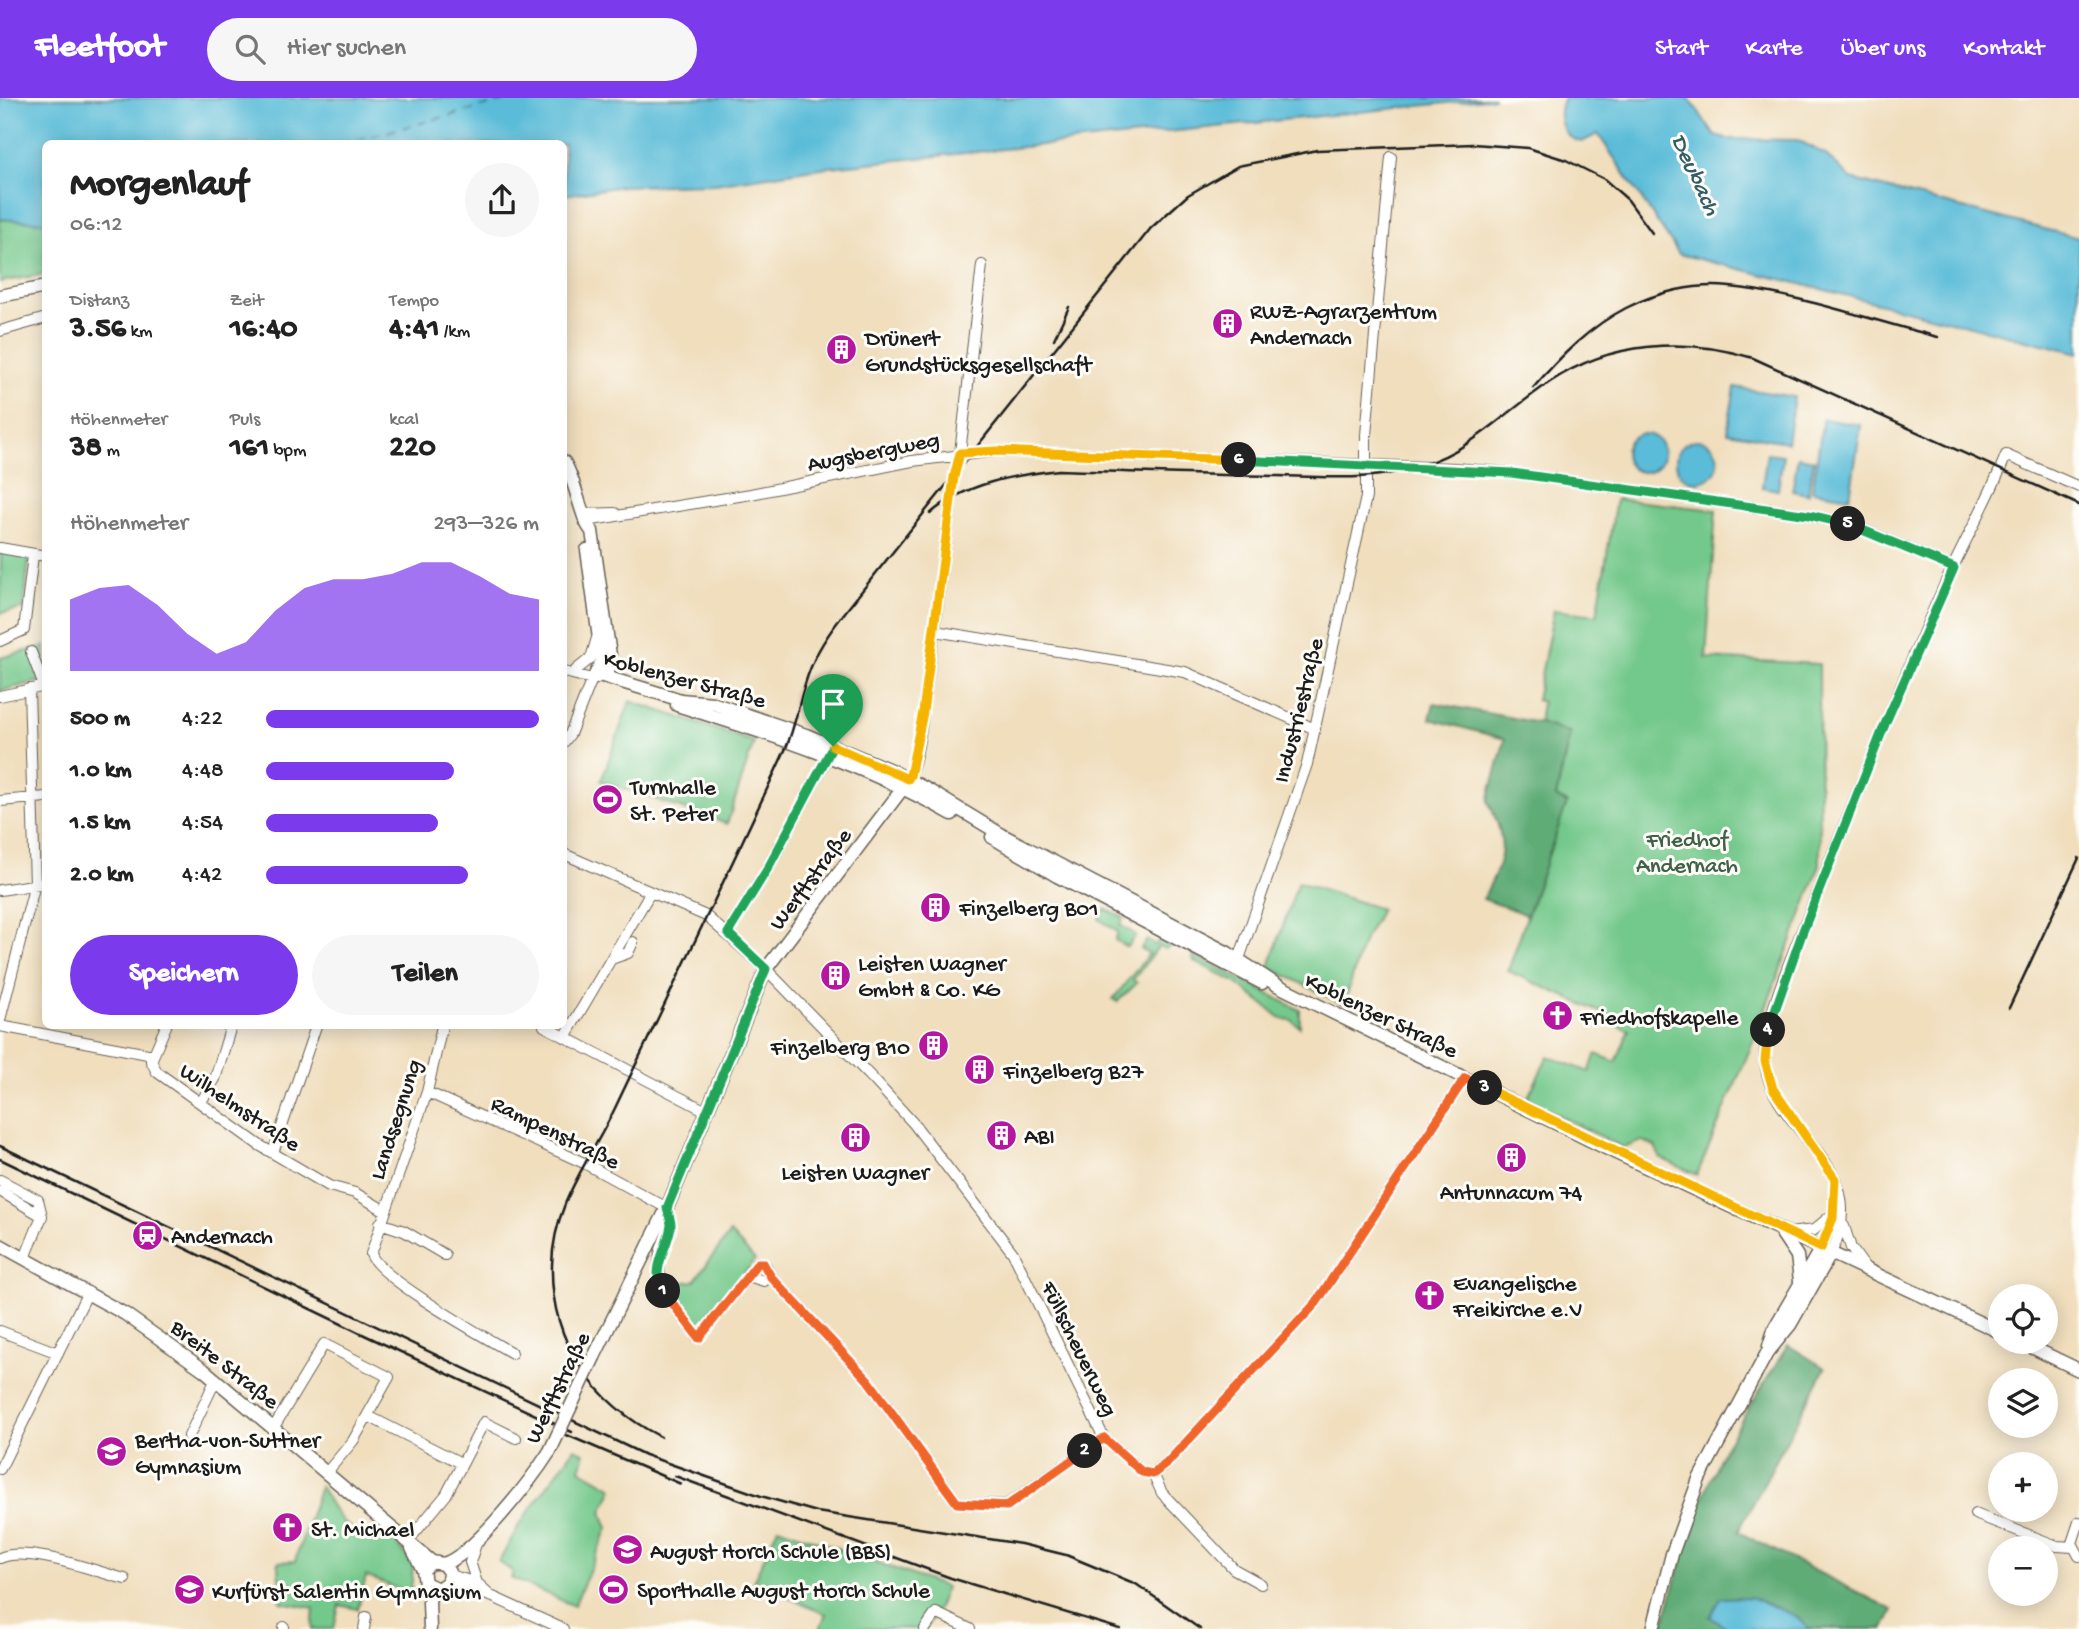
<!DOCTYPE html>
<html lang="de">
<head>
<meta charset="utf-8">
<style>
	body { margin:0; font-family:"Gochi Hand",sans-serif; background:#f6f6f6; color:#222; height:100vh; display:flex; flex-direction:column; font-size:26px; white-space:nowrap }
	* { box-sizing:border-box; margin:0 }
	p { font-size:23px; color:#767676 }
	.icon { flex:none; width:38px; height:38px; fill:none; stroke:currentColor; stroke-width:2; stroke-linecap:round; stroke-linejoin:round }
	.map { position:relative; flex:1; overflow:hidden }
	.drawer { position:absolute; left:42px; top:42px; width:525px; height:889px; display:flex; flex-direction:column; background:#fff; border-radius:10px; box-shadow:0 4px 18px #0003 }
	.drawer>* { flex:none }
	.tools { position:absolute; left:1988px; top:1186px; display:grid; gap:14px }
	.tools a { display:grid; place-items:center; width:70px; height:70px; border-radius:50%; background:#fff; box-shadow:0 4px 18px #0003; font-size:35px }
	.pin { position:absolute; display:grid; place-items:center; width:60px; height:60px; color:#fff; margin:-72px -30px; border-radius:50% 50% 50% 0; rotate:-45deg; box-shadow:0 0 7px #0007 }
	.pin .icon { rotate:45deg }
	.km { position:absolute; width:35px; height:35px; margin:-18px; border-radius:50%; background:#222; color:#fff; font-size:19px; line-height:35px; text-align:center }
	.round { display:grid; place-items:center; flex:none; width:74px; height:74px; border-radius:37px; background:#f6f6f6 }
	.summary { display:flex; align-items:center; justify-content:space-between; height:119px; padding:0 28px }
	h1 { font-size:38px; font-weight:700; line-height:52px }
	.stats { display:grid; grid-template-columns:repeat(3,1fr); gap:10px; height:119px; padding:7px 28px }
	.stats div { display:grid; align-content:center }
	.stats b { font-size:30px; font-weight:700 }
	.stats small { font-size:19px; font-weight:400 }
	.stats p { font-size:19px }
	.chart { height:196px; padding:14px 28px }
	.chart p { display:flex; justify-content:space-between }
	.chart svg { width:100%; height:126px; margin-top:7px; fill:#7c3aed; opacity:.7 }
	.primary-button { display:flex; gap:14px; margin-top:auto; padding:14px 28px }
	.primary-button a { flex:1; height:80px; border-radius:42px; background:#7c3aed; color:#fff; font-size:28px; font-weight:700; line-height:80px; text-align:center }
	.primary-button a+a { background:#f6f6f6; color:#222 }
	ul { padding:0 28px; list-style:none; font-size:23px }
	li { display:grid; grid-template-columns:112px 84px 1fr; align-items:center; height:52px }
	li i { height:18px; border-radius:9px; background:#7c3aed }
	header { display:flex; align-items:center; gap:42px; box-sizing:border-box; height:98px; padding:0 35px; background:#7c3aed; color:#fff }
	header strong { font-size:33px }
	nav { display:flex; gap:38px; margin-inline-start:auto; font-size:24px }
	.search { width:490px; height:63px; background:#f6f6f6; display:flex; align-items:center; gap:18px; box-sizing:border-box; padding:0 24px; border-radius:38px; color:#767676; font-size:26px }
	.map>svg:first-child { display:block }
	.green { fill:#73c88b; stroke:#487254; stroke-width:2 }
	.forest { fill:#5eac77; stroke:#3d644a; stroke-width:2 }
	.water { fill:#5abcd8; stroke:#3b6c7a; stroke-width:2 }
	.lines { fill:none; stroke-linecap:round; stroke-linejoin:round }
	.ferry { stroke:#355c67; stroke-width:2; stroke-dasharray:9 7; stroke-linecap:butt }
	.minor-casing { stroke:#666054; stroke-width:12 }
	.tertiary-casing { stroke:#666054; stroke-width:15 }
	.minor { stroke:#fff; stroke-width:10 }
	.tertiary { stroke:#fff; stroke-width:12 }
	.rail { stroke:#1c1c1c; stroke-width:2.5 }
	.tertiary-bridge-casing { stroke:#666054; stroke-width:15; stroke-linecap:butt }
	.tertiary-bridge { stroke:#fff; stroke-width:12 }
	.split-1-casing { stroke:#fff; stroke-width:14 }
	.split-2-casing { stroke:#fff; stroke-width:14 }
	.split-3-casing { stroke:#fff; stroke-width:14 }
	.split-4-casing { stroke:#fff; stroke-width:14 }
	.split-5-casing { stroke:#fff; stroke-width:14 }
	.split-6-casing { stroke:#fff; stroke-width:14 }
	.split-7-casing { stroke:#fff; stroke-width:14 }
	.split-1 { stroke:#22a559; stroke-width:9 }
	.split-2 { stroke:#f0652b; stroke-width:9 }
	.split-3 { stroke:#f0652b; stroke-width:9 }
	.split-4 { stroke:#f5b400; stroke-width:9 }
	.split-5 { stroke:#22a559; stroke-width:9 }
	.split-6 { stroke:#22a559; stroke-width:9 }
	.split-7 { stroke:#f5b400; stroke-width:9 }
	.labels { text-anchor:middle; stroke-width:6; stroke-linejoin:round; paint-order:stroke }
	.poi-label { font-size:23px; fill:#1c1c1c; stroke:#fdfcf7; text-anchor:start }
	.street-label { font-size:23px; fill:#1c1c1c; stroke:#fdfcf7 }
	.park-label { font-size:23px; fill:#3f6148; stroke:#fdfcf7 }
	.water-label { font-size:24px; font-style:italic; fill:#355c67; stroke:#fdfcf7 }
</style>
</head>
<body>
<header>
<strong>Fleetfoot</strong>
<div class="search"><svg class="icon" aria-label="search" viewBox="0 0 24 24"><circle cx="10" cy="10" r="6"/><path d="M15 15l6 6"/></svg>Hier suchen</div>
<nav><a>Start</a><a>Karte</a><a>Über uns</a><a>Kontakt</a></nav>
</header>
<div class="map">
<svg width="2079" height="1531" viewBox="0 0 2079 1531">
	<rect width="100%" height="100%" fill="#fdfcf7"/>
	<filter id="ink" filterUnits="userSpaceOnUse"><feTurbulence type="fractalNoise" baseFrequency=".0143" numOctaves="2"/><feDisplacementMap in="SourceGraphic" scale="14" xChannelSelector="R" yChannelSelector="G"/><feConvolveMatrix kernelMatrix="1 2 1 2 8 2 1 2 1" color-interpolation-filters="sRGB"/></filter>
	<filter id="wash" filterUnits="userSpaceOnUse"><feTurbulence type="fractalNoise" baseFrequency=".00686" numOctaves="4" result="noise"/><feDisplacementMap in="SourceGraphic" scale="28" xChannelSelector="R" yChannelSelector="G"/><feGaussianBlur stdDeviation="1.57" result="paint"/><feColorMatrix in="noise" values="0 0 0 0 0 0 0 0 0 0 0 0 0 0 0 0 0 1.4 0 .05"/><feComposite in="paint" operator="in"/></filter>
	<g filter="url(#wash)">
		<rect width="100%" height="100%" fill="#f0debd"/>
		<path class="green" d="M0,121L45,124V176L0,184Z
			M1616,401L1716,412L1706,560L1819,566L1820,767L1753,944L1697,1077L1660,1060L1655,1048L1642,1043L1623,1050L1527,1001L1548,958L1589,974L1596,956L1616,964L1629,932L1609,924L1611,919L1508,873L1566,705L1556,699L1570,635L1539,625L1542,604L1536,602L1554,512L1597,517Z
			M1,452L29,459L24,511L0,515Z
			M45,548V582L0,593V560Z
			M630,603L754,644L727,726L601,683Z
			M1298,784L1381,811L1362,847L1344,907L1269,869Z
			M1105,811L1124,820L1120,827L1136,837L1127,849L1115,842L1118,834L1099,821Z
			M1161,840L1173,846L1165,851L1159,848L1133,882L1137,885L1117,904L1113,901L1149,856L1141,850L1147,842L1155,847Z
			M1192,856L1300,912V929L1291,922L1282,921L1235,884L1194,863Z
			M730,1135L755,1162L699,1235L663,1187L694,1183Z
			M575,1350L585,1356L580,1371L613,1390L602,1414L608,1430L574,1508L511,1480L513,1474L499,1464L519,1427Z
			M320,1388C342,1425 344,1437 391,1437L413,1467L411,1496L366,1478L358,1511L339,1507L334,1531H312L314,1510L280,1504L278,1464L295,1463Z
			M778,1429L946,1489L936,1515L925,1531L820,1530L826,1516L753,1484Z"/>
		<path class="forest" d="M1434,605L1539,625L1570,635L1556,699L1567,705L1527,817L1483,801C1505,757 1509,748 1488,703L1505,641L1430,621Z
			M1788,1247L1825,1270L1738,1434L1893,1512L1884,1531H1809L1794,1517L1710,1519L1728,1531H1662L1696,1414L1725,1349Z"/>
		<path class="water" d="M0,0H1495L821,70L715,86L623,88L564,97V46H46L45,124L0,121Z
			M1564,0H1689L1715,38L1726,41L1798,42L1825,56L1851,81L2079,140V255L1679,156L1598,36L1582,44C1561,40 1555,18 1564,0Z
			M1735,289L1794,299L1787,344L1727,334Z
			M1823,321L1861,327L1850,399L1812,393Z
			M1625 355a19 19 0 1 1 38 0a19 19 0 1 1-38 0Z
			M1676 363a21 21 0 1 1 42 0a21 21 0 1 1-42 0Z
			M1767,355L1783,357L1778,392L1762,389Z
			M1798,359L1814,362L1808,396L1792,393Z
			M1750,1499L1794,1517L1809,1531H1728L1710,1519L1721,1500Z"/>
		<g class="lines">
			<path class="ferry" d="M341,46L516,0"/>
		</g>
	</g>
	<g filter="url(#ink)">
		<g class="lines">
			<defs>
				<path id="minor" d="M0,233L46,220
					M584,416L615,415
					M586,423L751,396L912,363L997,353L1455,370L1512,375L1809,417L1850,426L1954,470
					M0,450L46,458
					M935,533L1185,574L1315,631
					M0,543L24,532L33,457
					M31,554L44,588
					M576,572L591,560L597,540
					M564,574L592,581L570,636L564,644
					M0,598L46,588
					M905,687C920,660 921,623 926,593C937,522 944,450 954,379L960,355L982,167
					M0,703L46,699
					M564,756L706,818L766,871L873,981L914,1026L1013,1155L1104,1340L1142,1374L1153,1376L1167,1365L1316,1205L1465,980
					M0,792L46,785
					M728,835L768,770L831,653
					M611,861L628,855L633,844
					M1239,868V861L1307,666L1366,399V337L1391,59
					M0,922L35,786L29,591
					M0,928L153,957
					M166,928L151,963L157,974L259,1047L329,1088L355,1095L384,1112
					M442,928L427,994L371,1156C378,1180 485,1239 512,1255
					M544,928L708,1014
					M565,939L650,795
					M427,994L584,1065L667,1110C672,1131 667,1133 661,1152C651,1189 678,1212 699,1239L748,1178
					M201,1004L215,981L231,928
					M273,1055L316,928
					M0,1082L38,1102L42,1118L25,1160
					M0,1093L42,1118
					M380,1125L404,1133L445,1157
					M1844,1128L1851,1150L1866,1171
					M1789,1135L1814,1132L1834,1115
					M1821,1150L1832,1126L1835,1092
					M1831,1155C1880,1058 1751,1032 1766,942C1774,893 1806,826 1824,778C1862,683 1899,588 1941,495C1961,448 1988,404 2006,357L2079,389
					M771,1179L764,1183L748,1178L758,1165L766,1168L771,1179L868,1282L957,1405L1007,1407L1104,1340
					M0,1233L58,1255
					M368,1318L461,1365
					M274,1329L324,1246L389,1279L353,1343L327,1374
					M189,1338L216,1281
					M0,1371L88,1194
					M1153,1376L1162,1395L1234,1471L1261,1486
					M1975,1416L2057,1448L2073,1449
					M2079,1424L2072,1445L2079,1458
					M408,1443L446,1397L484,1324L516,1340
					M476,1446L470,1464L477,1485
					M0,1460C27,1447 94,1473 125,1481
					M450,1477L477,1485L487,1494
					M448,1484L493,1499L563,1531
					M284,1531V1529
					M364,1531L366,1519
					M925,1531L936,1515L970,1531"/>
				<path id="tertiary" d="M0,198L46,189
					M564,364C576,382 581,423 592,433L611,564L609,571L597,579
					M587,452L602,563L593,581
					M596,576L681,602L712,605L806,637L890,672L926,691L1002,737L1228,855L1277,887L1616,1055L2000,1234
					M677,607C771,636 865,667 952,716
					M992,739L1057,778L1262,885
					M1781,1134L1797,1158L1800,1183
					M0,1147L125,1216L204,1272L432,1464
					M2021,1244L2079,1272
					M1769,1248L1775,1229L1821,1150
					M594,1259L667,1110L766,871L903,690
					M412,1450L423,1472L425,1485L438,1491L448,1484L449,1474L443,1466L432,1464L423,1472
					M443,1466C473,1458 532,1381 550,1353
					M430,1531L429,1504L432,1491
					M1653,1531L1672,1456L1699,1381L1767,1255L1790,1227L1831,1155"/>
			</defs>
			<use href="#minor" class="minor-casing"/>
			<use href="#tertiary" class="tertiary-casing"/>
			<use href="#minor" class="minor"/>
			<use href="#tertiary" class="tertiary"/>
			<path class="rail" d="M1054,241L1069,209
				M1533,290C1560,259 1589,229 1626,210C1657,194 1695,185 1730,189C1795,195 1874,223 1938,239
				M930,416C965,385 1014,377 1059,372C1131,374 1204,377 1276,378C1316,378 1358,383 1397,374C1468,359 1494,322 1550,284C1611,243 1685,239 1753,260L2079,407
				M2009,910L2079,760
				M0,1048L645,1357L761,1398L817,1414L1021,1446L1066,1457L1136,1486L1200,1531
				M0,1061L358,1234L572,1334
				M562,1335L681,1386
				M661,1339C594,1305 550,1244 552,1167C553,1105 591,1061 616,1008C673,888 731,770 786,650C797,624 800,595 811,569C821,543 840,521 857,499L1151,130L1188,97L1238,68L1317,52L1473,46L1528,50L1566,62L1604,81L1628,102L1652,135
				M675,1378L951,1480L1120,1531"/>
			<defs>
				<path id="tertiary-bridge" d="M550,1353L594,1259"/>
			</defs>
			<use href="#tertiary-bridge" class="tertiary-bridge-casing"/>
			<use href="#tertiary-bridge" class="tertiary-bridge"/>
		</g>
	</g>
	<g class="lines" filter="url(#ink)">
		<defs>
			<path id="split-1" d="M663,1193C649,1171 669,1149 671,1127C671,1122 668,1115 667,1110L766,871L728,835L768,770L833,648"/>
			<path id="split-2" d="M663,1193L699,1240L758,1165H763L771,1179L868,1282L957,1405L1007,1408L1085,1353"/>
			<path id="split-3" d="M1085,1353L1104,1340L1142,1374L1153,1376L1167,1365L1316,1205L1465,980L1485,990"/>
			<path id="split-4" d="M1485,990L1821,1150L1833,1120L1835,1081L1773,991L1765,963L1768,932"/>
			<path id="split-5" d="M1768,932L1803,833L1885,626L1954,470L1848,426"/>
			<path id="split-6" d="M1239,362L1512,375L1809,417L1848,426"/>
			<path id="split-7" d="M833,648L908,681L910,678L923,614L954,379L960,355L997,353L1239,362"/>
		</defs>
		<use href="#split-1" class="split-1-casing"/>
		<use href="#split-2" class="split-2-casing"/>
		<use href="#split-3" class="split-3-casing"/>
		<use href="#split-4" class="split-4-casing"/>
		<use href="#split-5" class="split-5-casing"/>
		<use href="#split-6" class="split-6-casing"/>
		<use href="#split-7" class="split-7-casing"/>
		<use href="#split-1" class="split-1"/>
		<use href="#split-2" class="split-2"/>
		<use href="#split-3" class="split-3"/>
		<use href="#split-4" class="split-4"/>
		<use href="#split-5" class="split-5"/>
		<use href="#split-6" class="split-6"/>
		<use href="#split-7" class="split-7"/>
	</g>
	<defs>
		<symbol id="building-disc" viewBox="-11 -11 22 22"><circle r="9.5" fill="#b5179e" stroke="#fdfcf7"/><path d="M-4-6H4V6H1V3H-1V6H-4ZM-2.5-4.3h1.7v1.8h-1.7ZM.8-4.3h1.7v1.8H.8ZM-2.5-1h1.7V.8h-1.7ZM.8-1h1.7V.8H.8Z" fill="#fff"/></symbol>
		<symbol id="stadium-disc" viewBox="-11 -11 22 22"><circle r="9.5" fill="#b5179e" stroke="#fdfcf7"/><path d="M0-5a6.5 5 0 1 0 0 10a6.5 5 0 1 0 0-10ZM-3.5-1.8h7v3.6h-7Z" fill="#fff"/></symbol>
		<symbol id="church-disc" viewBox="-11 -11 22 22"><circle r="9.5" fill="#b5179e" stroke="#fdfcf7"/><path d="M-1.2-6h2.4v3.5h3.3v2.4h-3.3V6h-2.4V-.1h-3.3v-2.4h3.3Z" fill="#fff"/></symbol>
		<symbol id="station-disc" viewBox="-11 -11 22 22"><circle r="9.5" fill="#b5179e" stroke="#fdfcf7"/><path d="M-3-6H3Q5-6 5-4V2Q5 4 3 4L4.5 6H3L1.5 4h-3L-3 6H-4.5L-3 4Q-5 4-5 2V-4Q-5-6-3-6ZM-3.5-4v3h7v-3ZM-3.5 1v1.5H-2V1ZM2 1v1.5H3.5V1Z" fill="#fff"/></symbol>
		<symbol id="school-disc" viewBox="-11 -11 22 22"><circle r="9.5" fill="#b5179e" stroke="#fdfcf7"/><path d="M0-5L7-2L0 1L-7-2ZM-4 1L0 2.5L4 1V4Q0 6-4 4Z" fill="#fff"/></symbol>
	</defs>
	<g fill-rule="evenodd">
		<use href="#building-disc" x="1210" y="208" width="35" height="35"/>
		<use href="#building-disc" x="824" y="234" width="35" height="35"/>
		<use href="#stadium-disc" x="590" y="684" width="35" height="35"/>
		<use href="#building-disc" x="918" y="792" width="35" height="35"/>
		<use href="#building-disc" x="818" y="860" width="35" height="35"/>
		<use href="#church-disc" x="1540" y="900" width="35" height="35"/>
		<use href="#building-disc" x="916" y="930" width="35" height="35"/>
		<use href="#building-disc" x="962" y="954" width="35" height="35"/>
		<use href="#building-disc" x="984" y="1020" width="35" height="35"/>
		<use href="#building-disc" x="838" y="1022" width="35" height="35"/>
		<use href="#building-disc" x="1494" y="1042" width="35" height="35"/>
		<use href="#station-disc" x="130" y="1120" width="35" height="35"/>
		<use href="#church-disc" x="1412" y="1180" width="35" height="35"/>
		<use href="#school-disc" x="94" y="1336" width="35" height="35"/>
		<use href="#church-disc" x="270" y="1412" width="35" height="35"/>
		<use href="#school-disc" x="610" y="1434" width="35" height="35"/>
		<use href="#stadium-disc" x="596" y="1474" width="35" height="35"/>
		<use href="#school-disc" x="172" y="1474" width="35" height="35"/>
	</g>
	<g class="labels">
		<g class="poi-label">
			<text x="1250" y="220">RWZ-Agrarzentrum<tspan x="1250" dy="26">Andernach</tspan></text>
			<text x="865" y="247">Drünert<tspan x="865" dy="26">Grundstücksgesellschaft</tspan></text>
			<text x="630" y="696">Turnhalle<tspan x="630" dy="26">St. Peter</tspan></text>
			<text x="959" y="817">Finzelberg B01</text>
			<text x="858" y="872">Leisten Wagner<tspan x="858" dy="26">GmbH &amp; Co. KG</tspan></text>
			<text x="1580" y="926">Friedhofskapelle</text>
			<text x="910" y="956" text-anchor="end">Finzelberg B10</text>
			<text x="1003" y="980">Finzelberg B27</text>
			<text x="1024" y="1045">ABI</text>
			<text x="855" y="1081" text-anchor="middle">Leisten Wagner</text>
			<text x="1511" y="1101" text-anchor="middle">Antunnacum 74</text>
			<text x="171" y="1145">Andernach</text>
			<text x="1453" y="1192">Evangelische<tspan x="1453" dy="26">Freikirche e.V</tspan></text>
			<text x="135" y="1349">Bertha-von-Suttner<tspan x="135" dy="26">Gymnasium</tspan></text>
			<text x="311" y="1438">St. Michael</text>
			<text x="650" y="1460">August Horch Schule (BBS)</text>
			<text x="637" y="1499">Sporthalle August Horch Schule</text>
			<text x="212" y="1500">Kurfürst Salentin Gymnasium</text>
		</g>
		<g class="street-label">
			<text transform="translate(873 352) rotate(-11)" y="8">Augsbergweg</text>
			<text transform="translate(685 580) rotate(15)" y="8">Koblenzer Straße</text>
			<text transform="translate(1297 612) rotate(-76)" y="8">Industriestraße</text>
			<text transform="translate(809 780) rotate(-53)" y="8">Werftstraße</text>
			<text transform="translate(1382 916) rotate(26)" y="8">Koblenzer Straße</text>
			<text transform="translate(241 1008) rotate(34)" y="8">Wilhelmstraße</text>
			<text transform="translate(394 1021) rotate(-72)" y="8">Landsegnung</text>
			<text transform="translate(556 1033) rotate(26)" y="8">Rampenstraße</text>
			<text transform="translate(1081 1250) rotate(64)" y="8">Füllscheuerweg</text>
			<text transform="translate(226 1265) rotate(38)" y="8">Breite Straße</text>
			<text transform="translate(556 1289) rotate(-64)" y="8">Werftstraße</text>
		</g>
		<g class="park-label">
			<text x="1687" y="748">Friedhof<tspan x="1687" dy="26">Andernach</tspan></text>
		</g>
		<g class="water-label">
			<text transform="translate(1697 76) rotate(65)" y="8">Deubach</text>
		</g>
	</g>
</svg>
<div class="tools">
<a><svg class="icon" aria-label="locate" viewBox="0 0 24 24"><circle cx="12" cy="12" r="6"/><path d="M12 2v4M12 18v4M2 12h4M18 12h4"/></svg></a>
<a><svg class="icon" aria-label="layers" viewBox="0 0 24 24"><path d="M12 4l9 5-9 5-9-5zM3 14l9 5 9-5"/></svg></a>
<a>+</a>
<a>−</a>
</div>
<div class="pin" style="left:833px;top:648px;background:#1e9e55"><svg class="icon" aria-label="arrive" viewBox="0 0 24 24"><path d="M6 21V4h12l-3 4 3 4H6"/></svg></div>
<b class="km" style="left:663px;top:1193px">1</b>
<b class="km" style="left:1085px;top:1353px">2</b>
<b class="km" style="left:1485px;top:990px">3</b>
<b class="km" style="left:1768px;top:932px">4</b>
<b class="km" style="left:1848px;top:426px">5</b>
<b class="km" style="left:1239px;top:362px">6</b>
<section class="drawer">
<div class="summary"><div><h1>Morgenlauf</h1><p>06:12</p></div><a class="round"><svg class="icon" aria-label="share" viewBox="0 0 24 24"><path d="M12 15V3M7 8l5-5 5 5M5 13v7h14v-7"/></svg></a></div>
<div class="stats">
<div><p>Distanz</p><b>3.56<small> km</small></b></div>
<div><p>Zeit</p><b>16:40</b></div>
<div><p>Tempo</p><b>4:41<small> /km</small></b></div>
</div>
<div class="stats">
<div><p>Höhenmeter</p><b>38<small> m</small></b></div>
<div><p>Puls</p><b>161<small> bpm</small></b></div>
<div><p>kcal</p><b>220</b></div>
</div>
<div class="chart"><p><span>Höhenmeter</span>293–326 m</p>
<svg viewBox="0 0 160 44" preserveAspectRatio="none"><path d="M0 44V19L10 15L20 14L30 21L40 31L50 38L60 34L70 23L80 15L90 12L100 12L110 10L120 6L130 6L140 11L150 17L160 19V44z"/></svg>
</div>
<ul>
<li><b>500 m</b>4:22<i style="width:100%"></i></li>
<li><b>1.0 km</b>4:48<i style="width:69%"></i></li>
<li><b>1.5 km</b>4:54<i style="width:63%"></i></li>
<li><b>2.0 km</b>4:42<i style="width:74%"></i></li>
</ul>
<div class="primary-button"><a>Speichern</a><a>Teilen</a></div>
</section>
</div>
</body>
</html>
